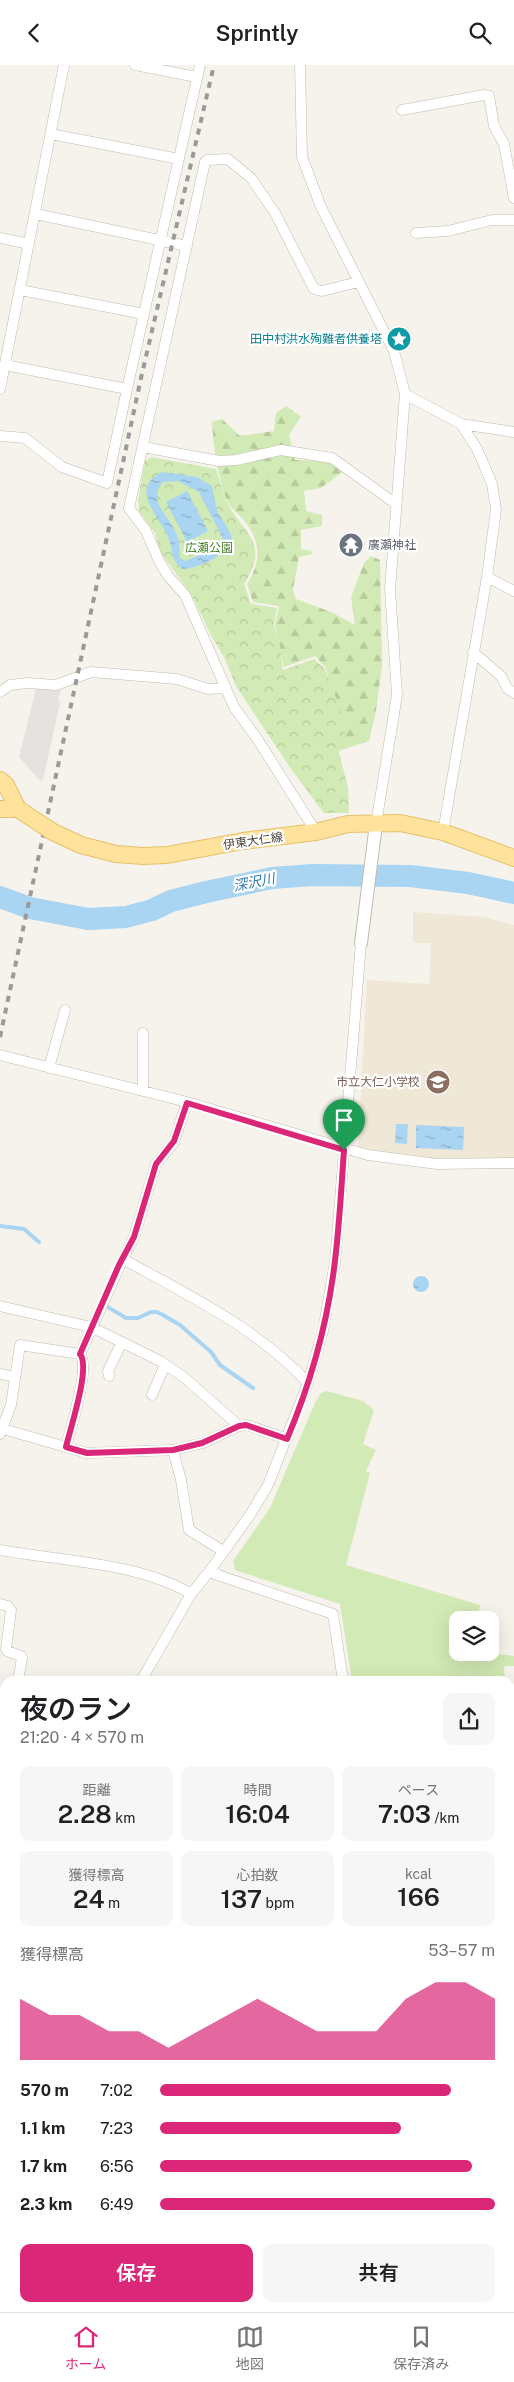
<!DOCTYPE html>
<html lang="ja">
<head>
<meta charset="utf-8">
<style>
	body { margin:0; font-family:"Public Sans","Noto Sans JP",sans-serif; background:#f6f6f6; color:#202124; height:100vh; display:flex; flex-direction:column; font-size:19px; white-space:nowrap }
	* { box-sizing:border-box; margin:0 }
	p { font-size:16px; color:#757577 }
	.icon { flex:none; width:28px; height:28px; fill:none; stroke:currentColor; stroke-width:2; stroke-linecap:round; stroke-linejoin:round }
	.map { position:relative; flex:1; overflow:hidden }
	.side { position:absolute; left:0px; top:1611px; width:515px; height:636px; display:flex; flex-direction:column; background:#fff; border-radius:15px 15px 0 0; box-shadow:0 5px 20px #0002 }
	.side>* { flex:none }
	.tools { position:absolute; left:449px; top:1546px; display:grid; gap:10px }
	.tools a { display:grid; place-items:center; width:50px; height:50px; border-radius:10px; background:#fff; box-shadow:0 5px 20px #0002; font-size:25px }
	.pin { position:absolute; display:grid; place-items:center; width:42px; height:42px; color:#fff; margin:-51px -21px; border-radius:50% 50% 50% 0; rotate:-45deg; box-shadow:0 0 5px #0007 }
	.pin .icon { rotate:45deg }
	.round { display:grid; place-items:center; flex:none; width:52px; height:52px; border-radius:10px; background:#f6f6f6 }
	.headline { display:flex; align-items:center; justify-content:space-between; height:85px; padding:0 20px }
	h1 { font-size:28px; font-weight:600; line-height:38px }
	.metrics { display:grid; grid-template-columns:repeat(3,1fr); gap:8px; height:85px; padding:5px 20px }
	.metrics div { display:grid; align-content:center; border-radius:10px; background:#f6f6f6; text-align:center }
	.metrics b { font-size:25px; font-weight:600 }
	.metrics small { font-size:14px; font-weight:400 }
	.metrics p { font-size:14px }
	.chart { height:140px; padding:10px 20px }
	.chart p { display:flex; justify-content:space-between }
	.chart svg { width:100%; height:90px; margin-top:5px; fill:#db2777; opacity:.7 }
	.action { display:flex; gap:10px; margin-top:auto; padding:10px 20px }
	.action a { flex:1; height:58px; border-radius:10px; background:#db2777; color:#fff; font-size:20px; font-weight:600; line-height:58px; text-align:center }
	.action a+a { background:#f6f6f6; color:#202124 }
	ul { padding:0 20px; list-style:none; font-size:16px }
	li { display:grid; grid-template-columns:80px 60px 1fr; align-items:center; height:38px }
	li i { height:12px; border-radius:6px; background:#db2777 }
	header { display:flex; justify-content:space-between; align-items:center; height:65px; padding:0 20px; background:#fff; font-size:22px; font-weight:600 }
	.menu { display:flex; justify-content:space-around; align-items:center; height:70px; border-top:1px solid #e0e0e0; background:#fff; font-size:14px; color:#757577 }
	.menu a { display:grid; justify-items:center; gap:2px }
	.menu .current { color:#db2777 }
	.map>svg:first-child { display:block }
	.education { fill:#efe8d6 }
	.green { fill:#d2eab5 }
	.forest { fill:url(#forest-firs) }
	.park { fill:url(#park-crowns) }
	.parking { fill:#e5e3e0 }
	.water { fill:url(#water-ripples); fill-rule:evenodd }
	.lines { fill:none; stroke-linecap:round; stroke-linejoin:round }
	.stream { stroke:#a9d4f2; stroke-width:4 }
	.river { stroke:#a9d4f2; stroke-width:22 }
	.minor-casing { stroke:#c2bbae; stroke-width:11 }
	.tertiary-casing { stroke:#c2bbae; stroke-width:14 }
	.primary-casing { stroke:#e6c16a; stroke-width:18 }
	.minor { stroke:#fff; stroke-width:10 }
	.tertiary { stroke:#fff; stroke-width:12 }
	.primary { stroke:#ffe39c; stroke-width:16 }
	.rail { stroke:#9a9a9a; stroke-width:4; stroke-dasharray:6 6; stroke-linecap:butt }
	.primary-bridge-casing { stroke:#e6c16a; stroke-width:18; stroke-linecap:butt }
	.primary-bridge { stroke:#ffe39c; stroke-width:16 }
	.route-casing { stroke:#fff; stroke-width:10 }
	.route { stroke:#db2777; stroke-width:6 }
	.labels { text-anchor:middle; stroke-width:4.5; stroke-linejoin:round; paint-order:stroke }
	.culture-label { font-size:12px; fill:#0d838f; stroke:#fff; text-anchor:end }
	.worship-label { font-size:12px; fill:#5b616d; stroke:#fff; text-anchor:start }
	.park-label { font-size:12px; fill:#4a7f2a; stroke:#fff }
	.street-label { font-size:12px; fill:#4b4439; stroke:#fff }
	.education-label { font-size:12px; fill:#785e54; stroke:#fff; text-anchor:end }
	.water-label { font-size:14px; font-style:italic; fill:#2e7ab2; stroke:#fff }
</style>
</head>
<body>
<header><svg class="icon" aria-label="back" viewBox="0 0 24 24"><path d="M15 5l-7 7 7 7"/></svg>Sprintly<svg class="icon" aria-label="search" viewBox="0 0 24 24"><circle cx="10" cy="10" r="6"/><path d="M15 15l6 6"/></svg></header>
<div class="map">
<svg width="514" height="2247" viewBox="0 0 514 2247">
	<defs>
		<pattern id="forest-firs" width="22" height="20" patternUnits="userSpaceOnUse" patternTransform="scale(1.25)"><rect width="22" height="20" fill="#d2eab5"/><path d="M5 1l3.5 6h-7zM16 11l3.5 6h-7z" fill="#b6ca9c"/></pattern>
		<pattern id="park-crowns" width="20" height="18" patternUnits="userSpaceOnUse" patternTransform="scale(1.25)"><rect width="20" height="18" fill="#d2eab5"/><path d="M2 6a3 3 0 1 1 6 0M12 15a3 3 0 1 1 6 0" fill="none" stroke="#b6ca9c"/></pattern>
		<pattern id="water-ripples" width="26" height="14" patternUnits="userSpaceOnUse" patternTransform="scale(1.25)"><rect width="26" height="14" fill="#a9d4f2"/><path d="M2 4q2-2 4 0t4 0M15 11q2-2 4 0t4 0" fill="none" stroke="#8caec5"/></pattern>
	</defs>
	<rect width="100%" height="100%" fill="#f6f3ec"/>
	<path class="education" d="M413,847L485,852L514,860V1094L422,1093L358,1082L367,915L429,919L431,878H413Z"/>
	<path class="green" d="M327,1326L363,1336L374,1345L363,1379L376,1385L366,1406L370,1408L346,1500L480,1540L478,1555H458V1588H488L514,1591V1601H504L505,1616H352L340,1539L235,1505L233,1496L270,1443L315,1338L321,1328Z"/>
	<path class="forest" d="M286,341L301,352L289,370L295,395L330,396L342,407L321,423L304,426L306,446L322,450V461L301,465V484L311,486L312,489L299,492L293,525L296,534L331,547L355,560L351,532L364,498L371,491L380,495L382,600L376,646L369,676L341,685L332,679L335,640L326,603L315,591L284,602L275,561L279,541L253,537L247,519C260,498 262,481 247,459C242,452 234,447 229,439C219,422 213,378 212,357L222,354L240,371L274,366L276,348Z"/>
	<path class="park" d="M151,392L216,404C220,416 223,430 229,441C248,473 269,479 244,519L251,539L277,543L274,561L280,581L283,605L314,594L325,604L347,662L339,688L348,722L349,748H324L291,704L236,621L224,592L212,572L191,529L160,487L155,468L139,446L138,436L145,396Z"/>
	<path class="parking" d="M60,623L61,625L58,634L60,638L43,715L40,716L19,692L36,624Z"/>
	<path class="water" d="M162,407L197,412L212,421L217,446L231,469L232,477C222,492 200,503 182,504C172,495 173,489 170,477C163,454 126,425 162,407ZM178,416L199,427L223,474L217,482L186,496L180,493C179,487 180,479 178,473C173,453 145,437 163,417Z
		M187,426L208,466L187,477L166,437Z
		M396,1059H408L407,1079L395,1078Z
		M416,1060L464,1062L463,1085L416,1083Z
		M413 1219a8 8 0 1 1 16 0a8 8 0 1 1-16 0Z"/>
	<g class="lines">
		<path class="stream" d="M0,1161L24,1164L39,1177
			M106,1241L126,1253H138L151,1247H157L163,1250L180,1260L211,1287L220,1300L253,1323"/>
		<path class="river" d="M0,832L30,843L88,854L126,852L152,845L171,836L206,827L272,813L313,810L410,811L468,818L514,828"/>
		<defs>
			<path id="minor" d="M135,0L197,12
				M300,0L302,92L321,142L394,286L405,329L390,524L397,630L376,759
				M402,45L484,30L489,31L494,61L504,79L514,133
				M51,69L179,94
				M36,149L187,181
				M416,168L448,166L492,155H514
				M0,173L29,179
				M20,225L144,249
				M5,300L127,324L200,0
				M0,324L64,0
				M405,329L461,359L514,367
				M0,371L25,373L62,402L107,418L127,324
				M143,382L219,396L236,395L281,385L332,393L396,439
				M487,512L514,526
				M473,587L501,611L507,623L514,628
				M0,627L10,620L28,618L56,620L91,607L177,614L208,624L226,623
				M316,767L258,675L234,642L185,530L168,511L159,496L146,466L129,443L205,97L207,95L228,94L251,113L275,148L314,224L322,226L358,217
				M443,767L487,512L496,444L492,419L485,402L477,384L461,359
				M0,990L187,1037L368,1090L437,1099L514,1098
				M49,1003L65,945
				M143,1026V968
				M187,1037L174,1077L156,1099L134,1172L123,1194C188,1230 257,1263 308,1318
				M123,1194L80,1289C91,1303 70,1364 66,1382L87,1388L173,1385L181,1415L189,1465L223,1486
				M0,1241L91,1262L160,1296L185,1313L239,1361
				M0,1309L15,1312
				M109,1311L108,1306L122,1277
				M152,1330L165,1300
				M3,1364L66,1382
				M0,1369L11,1340L20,1280L80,1289
				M173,1385L203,1378L239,1361L247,1360L287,1374
				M0,1485C60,1496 137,1497 191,1529
				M209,1507L333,1549L343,1616
				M0,1539L8,1541L11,1545L6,1584L7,1586L21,1591L22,1593L18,1616
				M141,1616L191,1529L209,1507L250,1450L268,1420L308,1318L323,1266L335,1197L361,878
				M0,1694L5,1692
				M510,1697H514
				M0,1796L5,1797
				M0,1861L5,1863
				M0,1891L5,1883
				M0,2005L5,2006
				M510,2225L514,2227
				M189,2242L194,2247
				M245,2242L250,2247
				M401,2242L408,2247
				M89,2247L91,2242
				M294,2247L306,2242"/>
			<path id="tertiary" d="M361,878L376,759"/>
			<path id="primary" d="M0,715L6,720L18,744
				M0,744H18
				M53,767L81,780L116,789L143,791L167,790L243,776L316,767L348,759L400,758L443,767L514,793"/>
		</defs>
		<use href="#minor" class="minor-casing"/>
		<use href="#tertiary" class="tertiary-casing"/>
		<use href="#primary" class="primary-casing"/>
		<use href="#minor" class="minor"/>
		<use href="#tertiary" class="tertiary"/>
		<use href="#primary" class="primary"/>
		<path class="rail" d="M0,972L141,313L214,0"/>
		<defs>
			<path id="primary-bridge" d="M18,744L53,767"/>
		</defs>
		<use href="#primary-bridge" class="primary-bridge-casing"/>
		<use href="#primary-bridge" class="primary-bridge"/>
	</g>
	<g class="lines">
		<defs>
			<path id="route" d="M187,1038L344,1085C341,1127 339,1170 333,1211C325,1267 309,1322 287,1374L246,1360L239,1361L202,1378L173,1385L87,1388L66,1382C70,1364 91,1302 80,1289L119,1200L134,1172L156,1099L174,1076Z"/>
		</defs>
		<use href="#route" class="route-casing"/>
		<use href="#route" class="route"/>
	</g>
	<defs>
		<symbol id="sight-disc" viewBox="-11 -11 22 22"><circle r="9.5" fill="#0f9aa8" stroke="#fff"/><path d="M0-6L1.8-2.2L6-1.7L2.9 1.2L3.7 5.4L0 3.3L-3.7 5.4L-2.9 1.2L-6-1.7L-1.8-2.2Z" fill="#fff"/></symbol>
		<symbol id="temple-disc" viewBox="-11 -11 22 22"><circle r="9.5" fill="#6b7280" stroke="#fff"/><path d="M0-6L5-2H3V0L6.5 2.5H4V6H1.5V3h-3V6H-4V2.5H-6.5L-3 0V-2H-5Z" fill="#fff"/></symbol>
		<symbol id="school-disc" viewBox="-11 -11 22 22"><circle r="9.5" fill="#8d6e63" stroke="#fff"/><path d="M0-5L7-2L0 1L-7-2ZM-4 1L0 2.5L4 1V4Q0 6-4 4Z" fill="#fff"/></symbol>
	</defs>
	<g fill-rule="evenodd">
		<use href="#sight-disc" x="385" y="260" width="28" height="28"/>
		<use href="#temple-disc" x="337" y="466" width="28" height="28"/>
		<use href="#school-disc" x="424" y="1003" width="28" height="28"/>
	</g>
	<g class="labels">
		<g class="culture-label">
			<text x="382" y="278">田中村洪水殉難者供養塔</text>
		</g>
		<g class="worship-label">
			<text x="368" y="484">廣瀬神社</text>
		</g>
		<g class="park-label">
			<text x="209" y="487">広瀬公園</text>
		</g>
		<g class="street-label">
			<text transform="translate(253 776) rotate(-8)" y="4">伊東大仁線</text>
		</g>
		<g class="education-label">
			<text x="420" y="1021">市立大仁小学校</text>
		</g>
		<g class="water-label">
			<text transform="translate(254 817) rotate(-11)" y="5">深沢川</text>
		</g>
	</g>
</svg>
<div class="tools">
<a><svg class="icon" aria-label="layers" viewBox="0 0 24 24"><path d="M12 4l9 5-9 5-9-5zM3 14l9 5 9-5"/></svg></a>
</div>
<div class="pin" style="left:344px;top:1085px;background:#1e9e55"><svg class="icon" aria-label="arrive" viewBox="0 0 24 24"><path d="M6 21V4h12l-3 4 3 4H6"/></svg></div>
<section class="side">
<div class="headline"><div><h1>夜のラン</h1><p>21:20 · 4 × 570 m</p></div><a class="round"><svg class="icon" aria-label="share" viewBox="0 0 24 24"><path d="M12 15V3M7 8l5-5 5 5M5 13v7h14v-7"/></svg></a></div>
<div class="metrics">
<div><p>距離</p><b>2.28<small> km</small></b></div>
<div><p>時間</p><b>16:04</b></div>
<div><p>ペース</p><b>7:03<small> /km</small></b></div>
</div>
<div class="metrics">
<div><p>獲得標高</p><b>24<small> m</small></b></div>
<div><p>心拍数</p><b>137<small> bpm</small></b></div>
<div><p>kcal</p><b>166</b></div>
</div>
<div class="chart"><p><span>獲得標高</span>53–57 m</p>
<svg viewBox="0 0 160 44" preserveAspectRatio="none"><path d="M0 44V14L10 22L20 22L30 30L40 30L50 38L60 30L70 22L80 14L90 22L100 30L110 30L120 30L130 14L140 6L150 6L160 14V44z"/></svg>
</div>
<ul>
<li><b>570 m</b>7:02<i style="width:87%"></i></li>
<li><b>1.1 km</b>7:23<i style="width:72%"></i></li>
<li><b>1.7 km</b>6:56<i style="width:93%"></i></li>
<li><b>2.3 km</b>6:49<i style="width:100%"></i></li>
</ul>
<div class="action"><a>保存</a><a>共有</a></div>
</section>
</div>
<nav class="menu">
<a class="current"><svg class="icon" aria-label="home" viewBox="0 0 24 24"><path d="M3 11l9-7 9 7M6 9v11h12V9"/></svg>ホーム</a>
<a><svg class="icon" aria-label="map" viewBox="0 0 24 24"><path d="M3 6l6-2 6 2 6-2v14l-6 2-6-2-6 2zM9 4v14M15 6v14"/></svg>地図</a>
<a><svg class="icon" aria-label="saved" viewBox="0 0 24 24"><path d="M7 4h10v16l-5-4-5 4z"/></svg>保存済み</a>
</nav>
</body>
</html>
